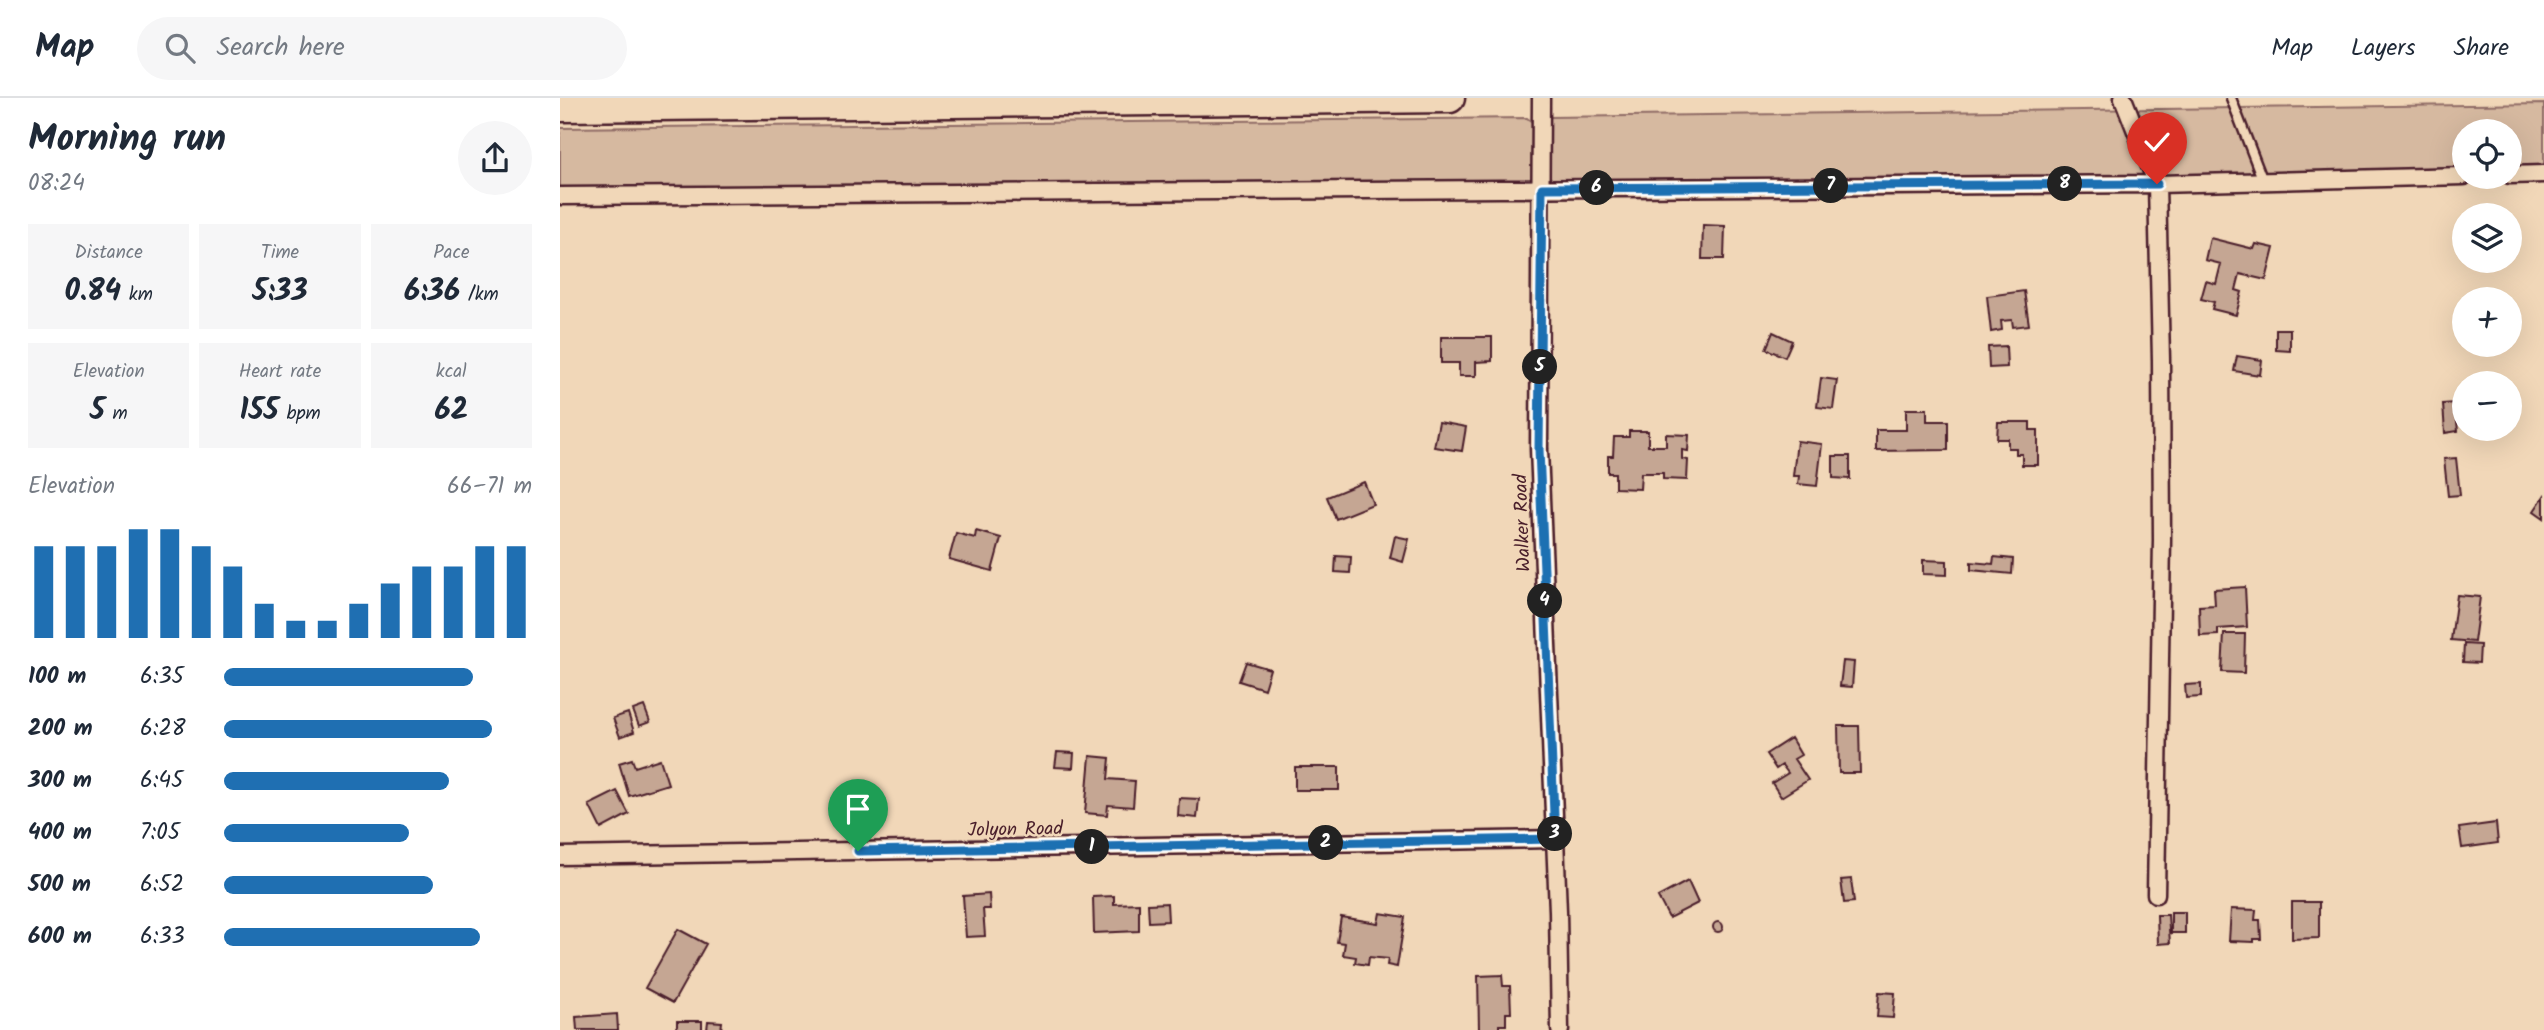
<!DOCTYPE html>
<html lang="en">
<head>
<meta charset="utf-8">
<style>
	body { margin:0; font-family:Kalam,sans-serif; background:#f6f6f7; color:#1f2937; height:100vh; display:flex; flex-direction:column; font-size:26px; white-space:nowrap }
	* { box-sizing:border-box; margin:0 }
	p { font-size:23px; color:#747a83 }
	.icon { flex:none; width:38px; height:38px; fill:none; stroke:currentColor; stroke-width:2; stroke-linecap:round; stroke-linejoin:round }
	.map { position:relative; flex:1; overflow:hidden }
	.drawer { display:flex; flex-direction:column; background:#fff; width:560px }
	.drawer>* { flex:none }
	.tools { position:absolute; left:1892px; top:21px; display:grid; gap:14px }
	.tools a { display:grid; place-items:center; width:70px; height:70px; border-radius:50%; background:#fff; box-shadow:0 7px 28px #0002; font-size:35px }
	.pin { position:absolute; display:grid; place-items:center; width:60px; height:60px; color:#fff; margin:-72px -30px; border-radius:50% 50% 50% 0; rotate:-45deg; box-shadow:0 0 7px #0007 }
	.pin .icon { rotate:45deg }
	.km { position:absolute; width:35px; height:35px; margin:-18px; border-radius:50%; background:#222; color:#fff; font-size:19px; line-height:35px; text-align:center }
	.round { display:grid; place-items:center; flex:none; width:74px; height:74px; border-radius:37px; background:#f6f6f7 }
	.summary { display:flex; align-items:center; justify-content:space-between; height:119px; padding:0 28px }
	h1 { font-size:38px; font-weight:700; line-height:52px }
	.stats { display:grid; grid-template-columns:repeat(3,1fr); gap:10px; height:119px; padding:7px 28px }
	.stats div { display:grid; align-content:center; border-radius:0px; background:#f6f6f7; text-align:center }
	.stats b { font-size:30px; font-weight:700 }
	.stats small { font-size:19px; font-weight:400 }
	.stats p { font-size:19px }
	.chart { height:196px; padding:14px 28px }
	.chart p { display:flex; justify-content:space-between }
	.chart svg { width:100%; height:126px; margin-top:7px; stroke:#1f6fb2; stroke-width:6 }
	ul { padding:0 28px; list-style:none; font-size:23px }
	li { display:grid; grid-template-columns:112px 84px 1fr; align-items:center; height:52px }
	li i { height:18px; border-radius:9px; background:#1f6fb2 }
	header { display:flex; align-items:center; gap:42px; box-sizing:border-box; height:98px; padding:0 35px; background:#fff; border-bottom:2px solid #e0e1e3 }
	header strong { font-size:33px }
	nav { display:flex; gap:38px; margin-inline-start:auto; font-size:24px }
	.search { width:490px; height:63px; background:#f6f6f7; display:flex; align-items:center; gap:18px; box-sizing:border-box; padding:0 24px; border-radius:38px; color:#747a83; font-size:26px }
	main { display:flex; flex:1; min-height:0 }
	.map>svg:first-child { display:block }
	.green { fill:#d6b9a0; stroke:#906c66; stroke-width:2 }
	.building { fill:#c5a693; stroke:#4a1f2b; stroke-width:2 }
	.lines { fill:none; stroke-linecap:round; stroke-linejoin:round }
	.service-casing { stroke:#4a1f2b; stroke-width:13 }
	.minor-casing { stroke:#4a1f2b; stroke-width:21 }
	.trunk-casing { stroke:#4a1f2b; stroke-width:33 }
	.service { stroke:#f1d7b8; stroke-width:8 }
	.minor { stroke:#f1d7b8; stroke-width:16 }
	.trunk { stroke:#f1d7b8; stroke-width:28 }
	.route-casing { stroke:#fff; stroke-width:14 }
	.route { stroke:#1f6fb2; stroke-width:9 }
	.labels { text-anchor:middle; stroke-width:5; stroke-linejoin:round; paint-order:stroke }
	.street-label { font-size:19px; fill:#4a1f2b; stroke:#f1d7b8 }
</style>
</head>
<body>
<header>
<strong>Map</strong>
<div class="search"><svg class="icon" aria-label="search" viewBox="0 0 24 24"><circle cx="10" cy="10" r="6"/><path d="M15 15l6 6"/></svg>Search here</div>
<nav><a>Map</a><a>Layers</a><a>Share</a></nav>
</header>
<main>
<section class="drawer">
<div class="summary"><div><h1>Morning run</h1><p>08:24</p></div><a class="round"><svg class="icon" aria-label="share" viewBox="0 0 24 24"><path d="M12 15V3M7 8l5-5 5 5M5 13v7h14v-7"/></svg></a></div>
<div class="stats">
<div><p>Distance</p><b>0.84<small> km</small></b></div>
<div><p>Time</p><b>5:33</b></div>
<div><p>Pace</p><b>6:36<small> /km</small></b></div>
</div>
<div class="stats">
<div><p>Elevation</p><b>5<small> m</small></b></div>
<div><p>Heart rate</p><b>155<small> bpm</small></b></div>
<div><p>kcal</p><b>62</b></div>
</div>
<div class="chart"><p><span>Elevation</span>66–71 m</p>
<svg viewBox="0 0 160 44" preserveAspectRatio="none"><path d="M5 44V12M15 44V12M25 44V12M35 44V6M45 44V6M55 44V12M65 44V19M75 44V32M85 44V38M95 44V38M105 44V32M115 44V25M125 44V19M135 44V19M145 44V12M155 44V12"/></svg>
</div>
<ul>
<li><b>100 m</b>6:35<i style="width:81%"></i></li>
<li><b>200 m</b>6:28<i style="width:87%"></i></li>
<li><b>300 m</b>6:45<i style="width:73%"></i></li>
<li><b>400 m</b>7:05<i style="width:60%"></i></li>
<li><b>500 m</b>6:52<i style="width:68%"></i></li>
<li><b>600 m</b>6:33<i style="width:83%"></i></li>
</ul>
</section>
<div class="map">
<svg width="1984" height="932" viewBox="0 0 1984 932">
	<rect width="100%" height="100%" fill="#f1d7b8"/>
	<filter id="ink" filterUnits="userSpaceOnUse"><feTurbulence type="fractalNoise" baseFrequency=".0143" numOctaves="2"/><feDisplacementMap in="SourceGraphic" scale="14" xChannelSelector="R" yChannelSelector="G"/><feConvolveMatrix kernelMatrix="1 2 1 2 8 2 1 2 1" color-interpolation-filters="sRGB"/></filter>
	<g filter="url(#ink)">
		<path class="green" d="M1984,6V71H1950V33H1904V72L1588,80L995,85L989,78V19Z
			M967,20L977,28L978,86L0,94V30Z"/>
		<path class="building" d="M1143,127L1165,128L1164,161H1142Z
			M1650,140L1694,151L1696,146L1714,150L1706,182L1680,176L1676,192L1682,194L1676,217L1652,211L1654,204L1641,201L1646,183L1656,186L1661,166L1645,162Z
			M1464,193L1469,227L1453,229L1452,222L1441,223L1442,232L1431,234L1427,198Z
			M1716,231H1730V253L1716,252Z
			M1213,234L1232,243L1225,259L1206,251Z
			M881,239H932V263L916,264V278H899V265H881Z
			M1446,248L1447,269L1429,270L1428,249Z
			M1677,258L1702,262L1700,277L1674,273Z
			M1261,280L1277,282L1273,311L1257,309Z
			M1895,305L1898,333L1885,335L1883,306Z
			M1346,311H1367V323H1388V352L1316,353V332H1346Z
			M879,324L906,329L902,353L874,349Z
			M1438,324H1470V332H1478V367H1462V356H1456V350H1448V341H1437Z
			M1069,333H1088V348H1106V336L1129,337L1128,353L1122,352V361L1128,362L1127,382L1103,381V375H1081L1080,391L1055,390V375H1048V358H1053L1054,339H1069Z
			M1237,343L1262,346L1257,388L1238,386L1239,378H1233Z
			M1273,358H1290V381L1273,380Z
			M1896,360L1900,397L1888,398L1884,361Z
			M804,384L813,406L776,421L767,399Z
			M1984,398V420L1974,413Z
			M416,433L441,440L432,473L389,461L396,435L415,440Z
			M835,438L849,441L843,464L830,460Z
			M776,458L791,459L790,475L775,474Z
			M1434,459L1453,461L1452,476L1411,472V464L1433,466Z
			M1363,462L1387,463V477L1363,476Z
			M1685,489L1687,529L1658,531V537L1640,538L1639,508L1655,507L1654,491Z
			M1897,497L1920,499L1914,544L1891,542Z
			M1664,536H1685L1684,575L1662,574Z
			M1904,546L1920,547L1919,565L1903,564Z
			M1283,563L1294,564L1292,589L1280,588Z
			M686,564L710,571L704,591L679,583Z
			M1641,586V599L1626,600L1625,587Z
			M84,608L90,624L79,628L73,612Z
			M68,615L74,634L60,639L53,620Z
			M1278,628H1299L1300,675H1279Z
			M1231,640L1241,657L1234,661L1248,682L1221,699L1212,685L1228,675L1222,667L1216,671L1206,656Z
			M497,654L514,655L513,670L495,669Z
			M530,658L550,660L548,681L575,683L573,709L548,707L547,717L525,715Z
			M72,661L75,669L100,661L108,686L69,698L59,665Z
			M735,669H779V692H735Z
			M57,693L69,716L41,731L29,707Z
			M619,700L639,701L637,720L618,718Z
			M1936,725L1938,745L1902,750L1899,730Z
			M1291,781L1294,804L1284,805L1281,782Z
			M1128,783L1138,805L1109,820L1098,799Z
			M429,796L430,811H423L425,838L406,839L403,798Z
			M554,798V806L579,805V833L534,835L533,799Z
			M1732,804H1759V840L1732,841Z
			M607,805L608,823L589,824L588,806Z
			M1671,811L1696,812L1695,822H1700L1701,841H1694V844L1669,843Z
			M1611,814H1625V835H1611Z
			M820,815L845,819L837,869L827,867L828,861L809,859L808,867L795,865L796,859L783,857L785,845L777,844L781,819L818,825Z
			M1597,817H1608L1610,845L1598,846Z
			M1153 829a5 5 0 1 1 10 0a5 5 0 1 1-10 0Z
			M118,831L146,846L113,905L85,890Z
			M942,877L943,888H950L951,915H946V927H939V932H919L918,878Z
			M1319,894L1335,895L1333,920L1317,919Z
			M57,916L58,932H17L16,919Z
			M117,923H142V932H117Z
			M148,923L162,924L161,932H147Z"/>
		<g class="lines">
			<defs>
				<path id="service" d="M1671,0L1703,83"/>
				<path id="minor" d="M981,0L979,351L998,813L1000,932
					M1563,0L1597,86L1601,262L1602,442L1596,796
					M1950,77L1984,76
					M0,98L1597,86L1904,78
					M0,758L995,741"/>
				<path id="trunk" d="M0,9L890,0"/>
			</defs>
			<use href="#service" class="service-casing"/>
			<use href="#minor" class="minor-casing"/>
			<use href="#trunk" class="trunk-casing"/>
			<use href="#service" class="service"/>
			<use href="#minor" class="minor"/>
			<use href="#trunk" class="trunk"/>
		</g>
	</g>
	<g class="lines" filter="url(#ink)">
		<defs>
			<path id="route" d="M298,753L995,741L979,351L982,90L1597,86"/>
		</defs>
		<use href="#route" class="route-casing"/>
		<use href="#route" class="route"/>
	</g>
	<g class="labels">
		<g class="street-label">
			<text transform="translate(961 425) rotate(-92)" y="7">Walker Road</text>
			<text transform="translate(455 730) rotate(-1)" y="7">Jolyon Road</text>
		</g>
	</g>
</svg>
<div class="tools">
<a><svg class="icon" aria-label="locate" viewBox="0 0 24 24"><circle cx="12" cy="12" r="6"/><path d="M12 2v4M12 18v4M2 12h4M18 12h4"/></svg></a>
<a><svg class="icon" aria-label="layers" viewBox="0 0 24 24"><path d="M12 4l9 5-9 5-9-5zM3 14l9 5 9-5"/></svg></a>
<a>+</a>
<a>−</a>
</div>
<div class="pin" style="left:298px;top:753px;background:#1e9e55"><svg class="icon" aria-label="arrive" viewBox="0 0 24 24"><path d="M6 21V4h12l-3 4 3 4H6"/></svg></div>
<div class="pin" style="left:1597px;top:86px;background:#d93025"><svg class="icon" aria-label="check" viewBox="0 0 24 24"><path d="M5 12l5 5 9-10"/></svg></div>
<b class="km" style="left:532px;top:749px">1</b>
<b class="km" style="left:766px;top:745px">2</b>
<b class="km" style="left:995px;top:736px">3</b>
<b class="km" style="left:985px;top:503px">4</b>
<b class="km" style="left:980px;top:269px">5</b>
<b class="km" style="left:1037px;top:90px">6</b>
<b class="km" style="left:1271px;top:88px">7</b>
<b class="km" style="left:1505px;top:86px">8</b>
</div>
</main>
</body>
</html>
